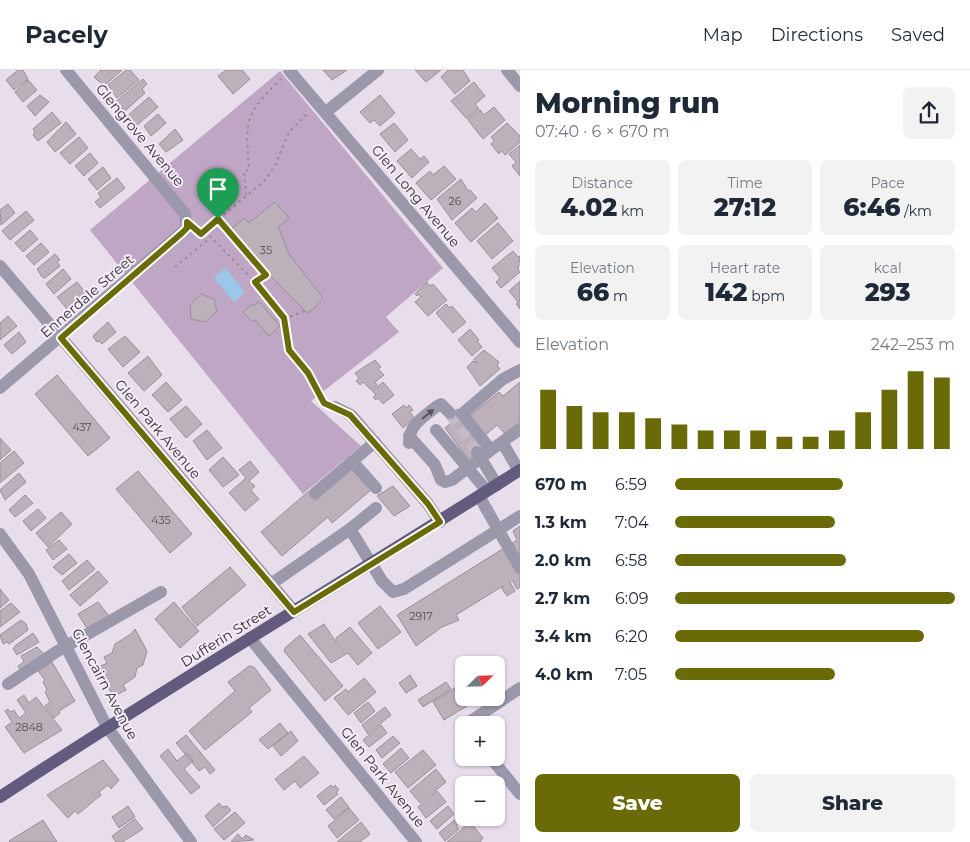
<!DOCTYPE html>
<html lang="en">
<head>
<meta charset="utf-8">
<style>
	body { margin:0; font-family:Montserrat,sans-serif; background:#f2f2f3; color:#1f2937; height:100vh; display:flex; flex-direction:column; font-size:19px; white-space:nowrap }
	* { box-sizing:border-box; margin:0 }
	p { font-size:16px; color:#747a83 }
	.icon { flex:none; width:28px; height:28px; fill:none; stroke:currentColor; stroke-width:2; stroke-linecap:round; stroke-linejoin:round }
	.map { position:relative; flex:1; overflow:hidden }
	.side { display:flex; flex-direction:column; background:#fff; width:450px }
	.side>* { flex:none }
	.needle { width:32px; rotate:67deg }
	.tools { position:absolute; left:455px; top:586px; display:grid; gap:10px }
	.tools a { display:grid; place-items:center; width:50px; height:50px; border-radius:8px; background:#fff; box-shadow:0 1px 4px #0004; font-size:25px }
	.pin { position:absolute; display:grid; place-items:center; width:42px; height:42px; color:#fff; margin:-51px -21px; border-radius:50% 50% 50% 0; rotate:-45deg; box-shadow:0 0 5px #0007 }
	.pin .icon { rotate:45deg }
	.round { display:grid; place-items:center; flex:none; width:52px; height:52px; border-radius:8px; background:#f2f2f3 }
	.summary { display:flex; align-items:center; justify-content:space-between; height:85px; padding:0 15px }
	h1 { font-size:28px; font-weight:800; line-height:38px }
	.metrics { display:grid; grid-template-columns:repeat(3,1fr); gap:8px; height:85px; padding:5px 15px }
	.metrics div { display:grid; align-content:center; border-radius:8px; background:#f2f2f3; text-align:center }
	.metrics b { font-size:25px; font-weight:800 }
	.metrics small { font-size:14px; font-weight:400 }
	.metrics p { font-size:14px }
	.chart { height:140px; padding:10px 15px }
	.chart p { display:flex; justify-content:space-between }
	.chart svg { width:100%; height:90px; margin-top:5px; stroke:#6a6a08; stroke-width:6 }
	.action { display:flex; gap:10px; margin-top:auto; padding:10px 15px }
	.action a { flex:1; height:58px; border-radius:8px; background:#6a6a08; color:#fff; font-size:20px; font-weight:800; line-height:58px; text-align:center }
	.action a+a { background:#f2f2f3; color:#1f2937 }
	ul { padding:0 15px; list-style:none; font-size:16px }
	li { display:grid; grid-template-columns:80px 60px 1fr; align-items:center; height:38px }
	li i { height:12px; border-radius:6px; background:#6a6a08 }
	header { display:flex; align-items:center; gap:30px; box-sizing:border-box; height:70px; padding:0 25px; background:#fff; border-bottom:1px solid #e0e1e3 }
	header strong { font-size:24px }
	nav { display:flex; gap:28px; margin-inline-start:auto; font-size:18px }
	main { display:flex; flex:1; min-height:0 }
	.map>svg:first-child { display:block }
	.green { fill:#c0a6c5 }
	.water { fill:#9bc7e8 }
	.building { fill:#bcb0ba; stroke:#9a8f99 }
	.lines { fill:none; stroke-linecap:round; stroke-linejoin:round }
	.minor-tunnel { stroke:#c3bac5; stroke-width:12; stroke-dasharray:12 6; stroke-linecap:butt }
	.path { stroke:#948c95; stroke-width:2; stroke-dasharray:2.5 4; stroke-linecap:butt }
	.minor { stroke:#9b98ac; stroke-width:12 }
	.major { stroke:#625b7e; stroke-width:12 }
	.oneway { fill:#56525d }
	.route-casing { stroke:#fff; stroke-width:10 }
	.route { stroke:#6a6a08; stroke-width:6 }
	.labels { text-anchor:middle; stroke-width:4; stroke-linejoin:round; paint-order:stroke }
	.number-label { font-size:11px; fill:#544e54 }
	.street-label { font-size:14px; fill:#312d32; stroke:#f5ebf7 }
</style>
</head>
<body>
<header>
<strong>Pacely</strong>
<nav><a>Map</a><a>Directions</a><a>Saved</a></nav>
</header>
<main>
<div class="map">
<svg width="520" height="772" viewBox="0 0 520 772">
	<rect width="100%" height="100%" fill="#e8ddea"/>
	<path class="green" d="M280,1L443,198L386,247L399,262L311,331L361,376L303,424L90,160Z"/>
	<path class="water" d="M225,198L245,222L234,232L214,208Z"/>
	<path class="building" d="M18,0H23L28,9L14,20L6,10Z
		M101,0H122L104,16L94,7Z
		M126,0H130L139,10L117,28L108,15Z
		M226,0H242L250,9L233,24L218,6Z
		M323,0H347L332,10Z
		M415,0H441L426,12Z
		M448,0H463L470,11L455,24L441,7Z
		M143,9L147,14L142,19L145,23L125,41L123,38L120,40L114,33Z
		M28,10L37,20L23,32L15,22Z
		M474,12L485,26L475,34L479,39L467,49L451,31Z
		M40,25L49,32L35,46L27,36Z
		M380,25L395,43L380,56L374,50L370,53L360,42Z
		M149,27L158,37L135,57L126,47Z
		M494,37L505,50L483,69L468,50L480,40L484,45Z
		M52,42L61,53L38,71L33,65L35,62L33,59Z
		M158,44L166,53L151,66L144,56Z
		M66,52L71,57L69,59H72L76,64L55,82L47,72Z
		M394,53L408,70L395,82L380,64Z
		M507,53L520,66V72L505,85L502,81L499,84L491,74L494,71L491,67Z
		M175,59L183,70L166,82L159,74Z
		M79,67L88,78L70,94L60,83Z
		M520,75V106L512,96L516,92L509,84Z
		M411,79L420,89L424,86L429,92L412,108L397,91Z
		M90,83L98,93L84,106L75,96Z
		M444,96L456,109L431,130L416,113L430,101L433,105Z
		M103,97L111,108L97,120L88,109Z
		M117,108L125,118L100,138L95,132L101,127L98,123Z
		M461,109L468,121L470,120L477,128L452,150L437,129Z
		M275,132L289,148L278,157L289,184L323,228L317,234L318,235L307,243L258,193L232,158L245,148L249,153Z
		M485,133L498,148L471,172L455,153L472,138L476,142Z
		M8,134L15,143L1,155L0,140Z
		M26,141L34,150L10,170L2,161Z
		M498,153L513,171L492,189L477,171Z
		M30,160L38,169L23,182L15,173Z
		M41,173L49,182L34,195L26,186Z
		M513,181L518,187L520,186L518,200L520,202L501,218L496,212L500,208L492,198Z
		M55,184L60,190L57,192L60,196L45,208L42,207L37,199Z
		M63,199L71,209L54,224L46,214Z
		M520,211V239L516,234L518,232L509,221Z
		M77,212L86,223L67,239L57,227Z
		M427,212L430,216L433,214L447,230L428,246L415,232L421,227L419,224L417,226L415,224Z
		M201,224L214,229L217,241L205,252L191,249L190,235Z
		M259,232L280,256L269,266L255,250L252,252L243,242L252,234L254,236Z
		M446,234L450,238L452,236L466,252L453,263L436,243Z
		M8,246L17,256L0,270V253Z
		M108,252L116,262L102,274L99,271L97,272L93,267L94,265Z
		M470,259L479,270L477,271L482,277L472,286L458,270Z
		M19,262L26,272L12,284L4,275Z
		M125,266L140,282L123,297L108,279Z
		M484,280L499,292L497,295L500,299L480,316L467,297L473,291L477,293L474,289Z
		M148,286L162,305L144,321L128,303Z
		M375,290L381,297L378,299L384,305L375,312L377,315L371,320L363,312L360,315L356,311L359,308L355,303Z
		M57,305L110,368L88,386L35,324Z
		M166,312L182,330L168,342L152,325Z
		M383,312L394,325L383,334L378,328L376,330L373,327L376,325L372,321Z
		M520,312V354L506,365L497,355L482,368L466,349L499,322L503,326Z
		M404,335L406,338L409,335L413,340L410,342L414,348L403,358L392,344Z
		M186,336L202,354L186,368L170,349Z
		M457,339L482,372L476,376L479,380L468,389L445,358L451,353L446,347Z
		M207,360L222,378L207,390L193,371Z
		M0,368L11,380L0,390Z
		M14,381L24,393L0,413V393Z
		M223,387L239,405L223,417L209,400Z
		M250,391L259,402L249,411L255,416L251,420L259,429L245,441L229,423L246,408L239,400Z
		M352,399L371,420L332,453L328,447L282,486L261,462L309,421L316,430Z
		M138,401L192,464L170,483L116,419Z
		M19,403L26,412L5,430L0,420Z
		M393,416L410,436L394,446L377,426Z
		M25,425L33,433L15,447L9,440Z
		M38,439L46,448L31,461L23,451Z
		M61,442L72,454L48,477L36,463Z
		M520,456V496L508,476L517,470L513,461Z
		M59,470L67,479L53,490L46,480Z
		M504,478L520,502V517L517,519L512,510L510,512L515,521L507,526L502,519L503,516L456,545L459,550L442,557L416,576L397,545Z
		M69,484L77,493L62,505L53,497Z
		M87,490L95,499L69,520L62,511Z
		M230,497L246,515L197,556L182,537Z
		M98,501L108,512L80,536L70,525Z
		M0,519L9,530L0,538Z
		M98,532L110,547L88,560L78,544Z
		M174,532L199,561L180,578L155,549Z
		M11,533L20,542L0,557V541Z
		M380,536L401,562L378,579L358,553Z
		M21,550L26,554L28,560L9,574L7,572L3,574L0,565Z
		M324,554L336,572V568L350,557L372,583L358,595L348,583L331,593L308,564Z
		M135,559L147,581L143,595L137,598L135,607L123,615L126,620L113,627L99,597L107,593L104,587L112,583L115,574L131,564Z
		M33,563L39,572L17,585L13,579L16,575Z
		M300,565L343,616L325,631L284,581L285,578Z
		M37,577L46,586L21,601L18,596L24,592L21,586Z
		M52,592L75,631L59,641L60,643L54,648L45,636L50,632L45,622L47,620L43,612L45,610L38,601Z
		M249,596L254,597L271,620L249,638L252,642L205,680L189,661L235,621L228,612Z
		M410,605L417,616L406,623L399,613Z
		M364,608L376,622L348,645L334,628L346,619L348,622Z
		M446,612L451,619L423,637L418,630Z
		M461,614L464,619V628H469L472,633L444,650L433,632Z
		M24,625L29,633L36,627L62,660L24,683L5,657L12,652L5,641L8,639L11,642L14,640L19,648L26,643L17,630Z
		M368,632L375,641L361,653L354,643Z
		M385,637L391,645L368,664L362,655Z
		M280,653L288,663L268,679L259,670Z
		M381,655L387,663L369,677L363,670Z
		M291,661L298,671L281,686L273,676Z
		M186,665L215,700L210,704L205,697L199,701L176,673Z
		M393,666L400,673L382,688L376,680Z
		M401,678L409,688L391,703L383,694Z
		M168,679L177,691L187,683L193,691L184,699L200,717L191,724L160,686Z
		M423,680L436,695L408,718L395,702Z
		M304,686L319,703L300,718L295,711L284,720L275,709Z
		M103,690L119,710L111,719L108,715L99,722L101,725L78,744L75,741L68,748L47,725Z
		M436,699L446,712L420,733L410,721Z
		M331,715L333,718L335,715L339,720L336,722L338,724L324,735L317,726Z
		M437,721L446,732L426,748L418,737Z
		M341,727L349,737L334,749L326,740Z
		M219,733L222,737L227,736L231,740L213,757L205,746Z
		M128,736L135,747L119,758L112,747Z
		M448,736L454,744L437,759L430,751Z
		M349,738L359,750L337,768L328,756Z
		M235,742L245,753L224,770L214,759Z
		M457,748L460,752L456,756L459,759L445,771L439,763Z
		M135,749L143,759L122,772H116L112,766Z
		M43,750L57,772H10L9,771Z
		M361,752L370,764L360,772H337Z
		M470,752L483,768L480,772H447Z
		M238,764L242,769L246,765L254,770L231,772Z"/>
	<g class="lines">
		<path class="minor-tunnel" d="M450,343L477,382"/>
		<path class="path" d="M246,125L244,101L249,100C246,47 243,47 281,9
			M218,149L266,205
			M205,161L255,212L286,252L284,256L289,280L308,303L323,332
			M198,163H202L264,111L275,96L289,62L309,42
			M175,197L210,168
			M256,211L269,203
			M284,249L305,241"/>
		<path class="minor" d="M289,0L520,272
			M507,0L520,16
			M326,42L378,0
			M0,196L294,541
			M0,318L187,158L185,144L66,0
			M335,337L351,345L428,434L440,452
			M436,360L487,421
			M409,366L435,395L441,410L445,412L452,410L491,380
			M502,372L520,359
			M409,373C409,354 424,347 437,336L441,334L450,343
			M477,382L497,415
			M352,391L376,418
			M519,401L502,372L491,380L462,344L503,309L520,300
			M315,423L375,372
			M479,426L520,498
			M376,438L350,459L382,511L393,522L404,519L520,446
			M0,464L29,504L107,657L191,772
			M271,514L350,459
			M250,568L416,772
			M8,614L56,582L161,522
			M465,655L520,618
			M491,688L520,724"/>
		<path class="major" d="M0,727C171,614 347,510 520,400"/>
	</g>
	<defs><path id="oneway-solid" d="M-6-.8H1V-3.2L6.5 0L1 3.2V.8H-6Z" transform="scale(1.25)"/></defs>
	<use class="oneway" href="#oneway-solid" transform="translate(428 344) rotate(-39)"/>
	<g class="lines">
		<defs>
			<path id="route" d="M218,149L266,205L255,212L284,248L289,280L308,303L324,333L350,345L428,434L440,452L294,542L61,268L182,163L187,158V152L201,164Z"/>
		</defs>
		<use href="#route" class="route-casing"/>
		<use href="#route" class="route"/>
	</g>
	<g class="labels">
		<g class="number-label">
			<text x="455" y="135">26</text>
			<text x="266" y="184">35</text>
			<text x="82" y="361">437</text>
			<text x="161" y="454">435</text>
			<text x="421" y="550">2917</text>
			<text x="29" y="661">2848</text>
		</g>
		<g class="street-label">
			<text transform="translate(140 65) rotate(50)" y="5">Glengrove Avenue</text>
			<text transform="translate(416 126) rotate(50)" y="5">Glen Long Avenue</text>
			<text transform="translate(87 226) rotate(-41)" y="5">Ennerdale Street</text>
			<text transform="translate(158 359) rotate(50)" y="5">Glen Park Avenue</text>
			<text transform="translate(226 566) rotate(-32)" y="5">Dufferin Street</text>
			<text transform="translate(105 614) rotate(62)" y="5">Glencairn Avenue</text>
			<text transform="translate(383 707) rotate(51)" y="5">Glen Park Avenue</text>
		</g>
	</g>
</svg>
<div class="tools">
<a><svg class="needle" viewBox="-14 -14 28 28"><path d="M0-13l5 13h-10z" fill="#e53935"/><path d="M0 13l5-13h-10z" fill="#747a83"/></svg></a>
<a>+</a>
<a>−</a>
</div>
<div class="pin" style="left:218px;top:149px;background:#1e9e55"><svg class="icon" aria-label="arrive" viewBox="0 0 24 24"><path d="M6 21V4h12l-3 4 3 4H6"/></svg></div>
</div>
<section class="side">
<div class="summary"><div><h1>Morning run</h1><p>07:40 · 6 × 670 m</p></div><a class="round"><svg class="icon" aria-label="share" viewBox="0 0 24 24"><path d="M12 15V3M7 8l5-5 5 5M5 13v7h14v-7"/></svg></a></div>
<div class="metrics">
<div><p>Distance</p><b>4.02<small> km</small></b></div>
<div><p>Time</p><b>27:12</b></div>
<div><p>Pace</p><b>6:46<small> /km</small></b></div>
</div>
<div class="metrics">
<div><p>Elevation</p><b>66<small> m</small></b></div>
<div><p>Heart rate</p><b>142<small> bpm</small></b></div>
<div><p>kcal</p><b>293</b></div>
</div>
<div class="chart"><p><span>Elevation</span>242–253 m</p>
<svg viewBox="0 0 160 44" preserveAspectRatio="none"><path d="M5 44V15M15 44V23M25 44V26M35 44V26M45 44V29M55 44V32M65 44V35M75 44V35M85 44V35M95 44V38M105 44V38M115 44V35M125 44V26M135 44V15M145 44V6M155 44V9"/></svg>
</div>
<ul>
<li><b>670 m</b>6:59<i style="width:60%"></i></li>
<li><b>1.3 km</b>7:04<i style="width:57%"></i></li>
<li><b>2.0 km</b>6:58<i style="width:61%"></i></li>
<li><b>2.7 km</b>6:09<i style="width:100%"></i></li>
<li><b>3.4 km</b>6:20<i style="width:89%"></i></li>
<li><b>4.0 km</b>7:05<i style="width:57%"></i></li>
</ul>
<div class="action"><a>Save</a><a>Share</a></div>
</section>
</main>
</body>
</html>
